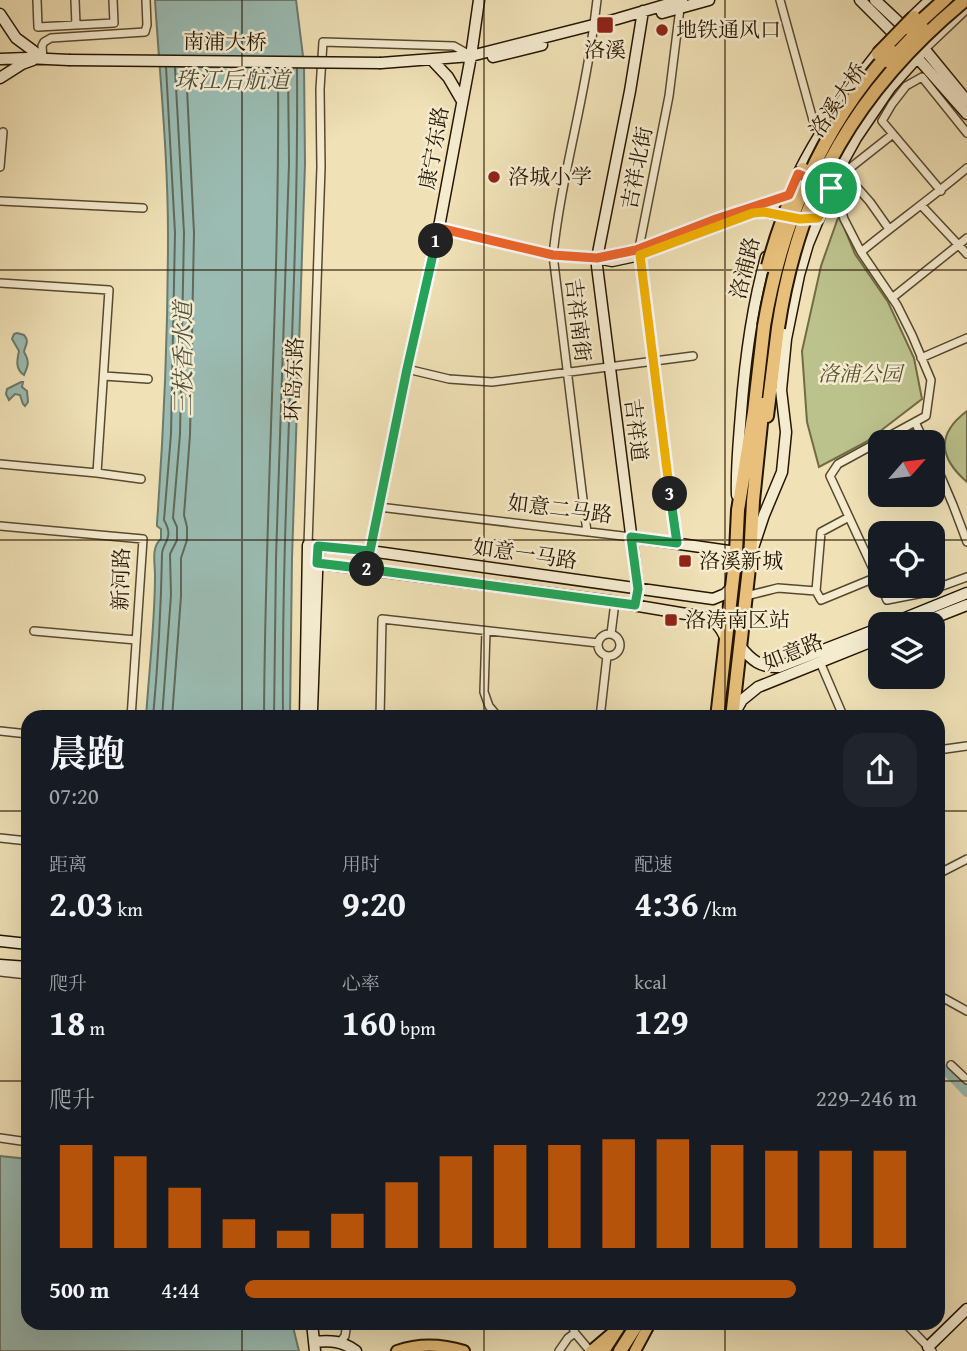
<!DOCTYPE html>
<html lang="zh">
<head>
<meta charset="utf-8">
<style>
	body { margin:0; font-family:"Gentium Book Plus","Noto Serif SC",serif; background:#20242c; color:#f1f3f6; height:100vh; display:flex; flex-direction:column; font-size:26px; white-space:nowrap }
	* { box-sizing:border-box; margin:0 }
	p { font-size:23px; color:#9ea1a6 }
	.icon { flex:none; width:38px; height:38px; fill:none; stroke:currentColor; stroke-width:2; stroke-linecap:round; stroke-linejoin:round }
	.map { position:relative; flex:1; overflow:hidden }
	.panel { position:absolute; left:21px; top:710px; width:924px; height:620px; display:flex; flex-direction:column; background:#171b24; border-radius:21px; box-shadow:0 7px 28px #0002 }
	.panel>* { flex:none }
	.needle { width:46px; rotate:62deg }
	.tools { position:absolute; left:868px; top:430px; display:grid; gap:14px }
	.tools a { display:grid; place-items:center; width:77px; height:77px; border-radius:14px; background:#171b24; box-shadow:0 7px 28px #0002; font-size:35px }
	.pin { position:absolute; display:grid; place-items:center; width:60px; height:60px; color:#fff; margin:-30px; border:4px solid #fff; border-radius:50%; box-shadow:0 2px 7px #0007 }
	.km { position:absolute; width:35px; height:35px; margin:-18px; border-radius:50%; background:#222; color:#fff; font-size:19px; line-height:35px; text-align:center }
	.round { display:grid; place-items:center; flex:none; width:74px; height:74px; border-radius:21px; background:#20242c }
	.headline { display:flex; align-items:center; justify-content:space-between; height:119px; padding:0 28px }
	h1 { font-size:38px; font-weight:700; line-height:52px }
	.stats { display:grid; grid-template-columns:repeat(3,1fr); gap:10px; height:119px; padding:7px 28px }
	.stats div { display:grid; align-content:center }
	.stats b { font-size:35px; font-weight:700 }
	.stats small { font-size:19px; font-weight:400 }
	.stats p { font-size:19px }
	.chart { height:196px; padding:14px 28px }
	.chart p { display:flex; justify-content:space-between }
	.chart svg { width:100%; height:126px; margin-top:7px; stroke:#b45309; stroke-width:6 }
	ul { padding:0 28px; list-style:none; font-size:23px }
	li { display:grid; grid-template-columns:112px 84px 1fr; align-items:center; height:52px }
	li i { height:18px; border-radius:9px; background:#b45309 }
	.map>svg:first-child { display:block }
	.green { fill:#bcc28c; stroke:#716c46; stroke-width:2 }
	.water { fill:#9bbcb3; stroke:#6c7a6c; stroke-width:2 }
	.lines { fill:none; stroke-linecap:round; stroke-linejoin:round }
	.shore { stroke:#60695a; stroke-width:2 }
	.river { stroke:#9bbcb3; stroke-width:10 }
	.street-casing { stroke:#58492e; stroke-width:10 }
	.secondary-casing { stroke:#261601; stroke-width:13 }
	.primary-casing { stroke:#261601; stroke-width:14 }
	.highway-casing { stroke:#261601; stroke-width:16 }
	.street { stroke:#f5ecd0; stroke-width:7 }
	.secondary { stroke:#f5ecd0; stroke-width:10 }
	.primary { stroke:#e8c07b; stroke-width:10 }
	.highway { stroke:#e8c07b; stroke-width:12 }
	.secondary-bridge-casing { stroke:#261601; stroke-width:13; stroke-linecap:butt }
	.highway-bridge-casing { stroke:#261601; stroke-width:16; stroke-linecap:butt }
	.secondary-bridge { stroke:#f5ecd0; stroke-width:10 }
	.highway-bridge { stroke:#e8c07b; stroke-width:12 }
	.split-1-casing { stroke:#fff; stroke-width:14 }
	.split-2-casing { stroke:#fff; stroke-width:14 }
	.split-3-casing { stroke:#fff; stroke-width:14 }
	.split-4-casing { stroke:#fff; stroke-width:14 }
	.split-1 { stroke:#f0652b; stroke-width:9 }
	.split-2 { stroke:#22a559; stroke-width:9 }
	.split-3 { stroke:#22a559; stroke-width:9 }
	.split-4 { stroke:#f5b400; stroke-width:9 }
	.grid { fill:none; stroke:#261601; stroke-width:2; stroke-opacity:0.55 }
	.poi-dot { fill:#8f2418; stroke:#f5ecd0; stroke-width:2.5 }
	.labels { text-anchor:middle; stroke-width:5; stroke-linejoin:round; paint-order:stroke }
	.poi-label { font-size:21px; fill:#261601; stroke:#f5ecd0; text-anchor:start }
	.street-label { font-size:21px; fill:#261601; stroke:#f5ecd0 }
	.park-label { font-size:21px; font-style:italic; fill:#5a5232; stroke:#f5ecd0 }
	.water-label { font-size:23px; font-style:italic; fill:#4f503f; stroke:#f5ecd0 }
</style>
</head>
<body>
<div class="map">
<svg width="967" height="1351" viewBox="0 0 967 1351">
	<rect width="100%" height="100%" fill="#f0e1b6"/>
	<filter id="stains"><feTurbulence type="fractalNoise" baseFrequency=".00286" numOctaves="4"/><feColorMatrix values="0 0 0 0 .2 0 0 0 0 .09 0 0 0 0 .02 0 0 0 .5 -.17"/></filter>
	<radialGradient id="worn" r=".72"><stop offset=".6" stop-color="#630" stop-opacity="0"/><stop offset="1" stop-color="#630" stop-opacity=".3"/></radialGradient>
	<path class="green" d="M839,215L855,254L888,302L914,358L922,399L866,442L819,467L807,422L802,351L821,266Z
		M967,411V482C939,458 936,434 967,411Z"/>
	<path class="water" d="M155,0H296L304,64L305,164L292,558L290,717L146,718C149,670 155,623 155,575C155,563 151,547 161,539V529L157,526V523C164,427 168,331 168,235C168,157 160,78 155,0Z
		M17,333L24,335C30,342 25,345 24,352C30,362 28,366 24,375C15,369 17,360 19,351L12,339L14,334Z
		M21,382H23L22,387L27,391L28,402L25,406L23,404L20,395L15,394L9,400L6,394L7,389Z
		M0,1156L28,1159V1323H292L299,1351H0Z"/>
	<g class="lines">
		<path class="shore" d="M153,718C158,663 161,609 162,555C162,542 175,539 164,520L171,434L175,233L166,67
			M162,718L171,595L170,554L177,540V527L173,518L180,434L184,233L175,68
			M172,718L181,596V558L187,540V527L184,515L190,435L194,233L186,68
			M264,718C265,501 280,285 278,69
			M274,718L276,558L289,164L288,69
			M283,718C281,501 299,285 297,69"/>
		<path class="river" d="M938,1065L948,1072L967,1092"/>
		<defs>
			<path id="street" d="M37,0L38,27L114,23L113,0
				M75,0L76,25
				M780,0L813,120
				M594,24L597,0
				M925,49L967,9
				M43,58L42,46L44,42L51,38L145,32L147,25L146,0
				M893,134L850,168L838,200L844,219L861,252C896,223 933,197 967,168
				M0,167L3,132
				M847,176L870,202L889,229
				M941,191L882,121L892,104L906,86L922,77L967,133
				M0,201L143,208
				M921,205L967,254
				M439,227L553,255L597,258
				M861,252L897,305L912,335L931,380L926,416L838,464L830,476L880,584
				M0,283L109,290L97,473L0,464
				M892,298L967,238
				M921,358L967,338
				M407,369L449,379L492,382L693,356
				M104,376L148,379
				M915,422L925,443
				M933,458L953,505L967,542
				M97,473L141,479
				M379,507L631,537
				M849,517L821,532L816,591L821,600L877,577
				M0,526L143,539L131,718
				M587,532L553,255C561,179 583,106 593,31
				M677,543L639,248L669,96L680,8
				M308,545L321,167L320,89L323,42L454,46L470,55
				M881,586L887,600L923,593L967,577
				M746,596L778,588L816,591
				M34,631L136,640
				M486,631L484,692L489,706L499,718
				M611,634L615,602
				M598 645a11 11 0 1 1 22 0a11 11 0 1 1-22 0Z
				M820,662L844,718
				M380,718L382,619L598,643
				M600,718L607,656
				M0,731L28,734
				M938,750L967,746
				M0,838L28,841
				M938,874L967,859
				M0,972L28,975
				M938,995L967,1011
				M951,1065L967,1080
				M0,1138L28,1142
				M571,1323L575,1333L590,1351
				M905,1323L932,1351
				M340,1342L345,1336L347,1323
				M559,1351L568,1338L575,1333"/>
			<path id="secondary" d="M860,0L899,39
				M875,0L908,31
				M662,13L709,0
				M0,14L16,38L43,58
				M908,21L930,0
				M921,45L967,101
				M914,54L967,114
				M493,57L542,45
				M0,59L27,58L69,60
				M432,60L448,77L462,101
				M381,63L471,56L617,19L682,0
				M0,78L22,64L33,60
				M798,174C820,129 849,89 880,50
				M743,210L789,195
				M597,258L612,261L640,255L753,213L764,212L790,218
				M737,495C736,467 739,440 741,413C745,360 752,307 766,257
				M631,537L736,552
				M753,548L764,515L782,472L786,432L781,390L786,339L799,275L808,244L841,165L856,138L890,88L925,49
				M308,562L609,601L698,616C713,618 721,626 726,640
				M368,569L370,551L407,369L439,227L471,56L479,0
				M635,605L638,589L597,266V258L630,91L643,11
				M888,625L967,593
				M916,625L967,605
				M740,646C751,660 761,668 779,667L880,628
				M312,710L318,546
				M734,714L742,700L758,687L880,638
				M305,718L308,545L370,551L713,599L725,594L732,587
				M0,941L28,944
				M0,965L28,967
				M312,1323L315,1351
				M314,1342C331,1340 342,1341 356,1351
				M928,1347L967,1309"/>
			<path id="primary" d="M397,1351C420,1343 441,1344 464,1351
				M591,1351L611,1334
				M635,1351L650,1323"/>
			<path id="highway" d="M767,416L778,328
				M717,718L736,552L738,510L754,412L764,326
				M732,718L750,559L753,501L763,404
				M603,1351L621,1323
				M620,1351L638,1323"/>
		</defs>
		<use href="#street" class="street-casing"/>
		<use href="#secondary" class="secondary-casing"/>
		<use href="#primary" class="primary-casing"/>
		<use href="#highway" class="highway-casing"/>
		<use href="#street" class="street"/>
		<use href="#secondary" class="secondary"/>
		<use href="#primary" class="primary"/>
		<use href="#highway" class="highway"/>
		<defs>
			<path id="secondary-bridge" d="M69,60L381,63"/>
			<path id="highway-bridge" d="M911,30L944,0
				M878,54L914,17
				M889,62L922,27
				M768,266C777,232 789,201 803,169
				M764,326C781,225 821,127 891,51
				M778,328C799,189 857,89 965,0"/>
		</defs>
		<use href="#secondary-bridge" class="secondary-bridge-casing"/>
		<use href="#highway-bridge" class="highway-bridge-casing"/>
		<use href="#secondary-bridge" class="secondary-bridge"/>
		<use href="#highway-bridge" class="highway-bridge"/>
	</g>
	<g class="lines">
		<defs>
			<path id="split-1" d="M436,241L439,228L553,255L597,258L636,250L716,219L789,195L798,174L831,188"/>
			<path id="split-2" d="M367,569L317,563L318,546L370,551L407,369L436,241"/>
			<path id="split-3" d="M367,569L635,605L638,589L631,537L677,543L670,494"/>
			<path id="split-4" d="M670,494L640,255L753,213L764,212L800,219L818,218L831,188"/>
		</defs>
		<use href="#split-1" class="split-1-casing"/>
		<use href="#split-2" class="split-2-casing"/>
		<use href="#split-3" class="split-3-casing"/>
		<use href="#split-4" class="split-4-casing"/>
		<use href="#split-1" class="split-1"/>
		<use href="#split-2" class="split-2"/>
		<use href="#split-3" class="split-3"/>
		<use href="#split-4" class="split-4"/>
	</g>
	<path class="grid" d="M242,0V718M484,0V718M725,0V718M0,270H967M0,540H880M933,540H967M0,811H28M938,811H967M0,1081H28M938,1081H967M242,1323V1351M484,1323V1351M725,1323V1351"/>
	<g class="poi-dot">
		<rect x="596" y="16" width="18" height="18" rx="3.5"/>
		<circle cx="662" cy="30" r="7"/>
		<circle cx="494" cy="177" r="7"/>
		<rect x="678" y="554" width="14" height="14" rx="3.5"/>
		<rect x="664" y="613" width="14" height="14" rx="3.5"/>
	</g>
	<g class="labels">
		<g class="poi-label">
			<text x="676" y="37">地铁通风口</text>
			<text x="605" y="57" text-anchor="middle">洛溪</text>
			<text x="508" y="184">洛城小学</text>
			<text x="699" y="568">洛溪新城</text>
			<text x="685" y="627">洛涛南区站</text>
		</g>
		<g class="street-label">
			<text transform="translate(225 42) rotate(1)" y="7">南浦大桥</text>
			<text transform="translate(838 100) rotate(-56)" y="7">洛溪大桥</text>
			<text transform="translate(434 148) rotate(-80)" y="7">康宁东路</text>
			<text transform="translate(637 168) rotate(-79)" y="7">吉祥北街</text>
			<text transform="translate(745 268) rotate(-76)" y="7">洛浦路</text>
			<text transform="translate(578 320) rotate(83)" y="7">吉祥南街</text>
			<text transform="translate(294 379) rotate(-88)" y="7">环岛东路</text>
			<text transform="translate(636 430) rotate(83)" y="7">吉祥道</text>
			<text transform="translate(560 509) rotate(7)" y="7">如意二马路</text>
			<text transform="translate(525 554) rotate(8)" y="7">如意一马路</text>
			<text transform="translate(121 579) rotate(-88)" y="7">新河路</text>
			<text transform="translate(793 652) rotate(-22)" y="7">如意路</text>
		</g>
		<g class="park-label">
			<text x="860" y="381">洛浦公园</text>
		</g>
		<g class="water-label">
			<text x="232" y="88">珠江后航道</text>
			<text transform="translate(183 359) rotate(-90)" y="8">三枝香水道</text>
		</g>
	</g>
	<rect width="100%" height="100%" filter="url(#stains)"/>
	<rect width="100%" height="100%" fill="url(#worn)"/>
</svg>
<div class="tools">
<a><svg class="needle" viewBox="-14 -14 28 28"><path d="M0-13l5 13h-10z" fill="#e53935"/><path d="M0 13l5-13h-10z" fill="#9ea1a6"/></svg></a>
<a><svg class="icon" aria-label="locate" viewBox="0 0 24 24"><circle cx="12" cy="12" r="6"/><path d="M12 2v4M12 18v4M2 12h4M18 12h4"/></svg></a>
<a><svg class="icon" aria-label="layers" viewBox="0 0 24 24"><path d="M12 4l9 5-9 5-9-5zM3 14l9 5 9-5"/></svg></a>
</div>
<div class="pin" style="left:831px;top:188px;background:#1e9e55"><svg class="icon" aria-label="arrive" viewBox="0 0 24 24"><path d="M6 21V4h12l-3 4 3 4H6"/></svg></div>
<b class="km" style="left:436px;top:241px">1</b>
<b class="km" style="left:367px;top:569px">2</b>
<b class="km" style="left:670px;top:494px">3</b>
<section class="panel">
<div class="headline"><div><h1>晨跑</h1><p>07:20</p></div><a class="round"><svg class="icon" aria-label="share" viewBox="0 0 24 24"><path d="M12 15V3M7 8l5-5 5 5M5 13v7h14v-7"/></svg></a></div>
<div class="stats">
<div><p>距离</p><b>2.03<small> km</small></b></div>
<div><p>用时</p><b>9:20</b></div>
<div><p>配速</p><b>4:36<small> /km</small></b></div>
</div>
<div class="stats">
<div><p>爬升</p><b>18<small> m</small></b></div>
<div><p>心率</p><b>160<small> bpm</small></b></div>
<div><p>kcal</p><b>129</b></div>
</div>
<div class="chart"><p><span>爬升</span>229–246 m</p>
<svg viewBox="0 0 160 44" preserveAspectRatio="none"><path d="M5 44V8M15 44V12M25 44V23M35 44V34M45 44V38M55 44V32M65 44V21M75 44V12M85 44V8M95 44V8M105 44V6M115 44V6M125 44V8M135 44V10M145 44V10M155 44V10"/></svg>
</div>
<ul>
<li><b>500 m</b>4:44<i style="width:82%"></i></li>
</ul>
</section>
</div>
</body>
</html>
